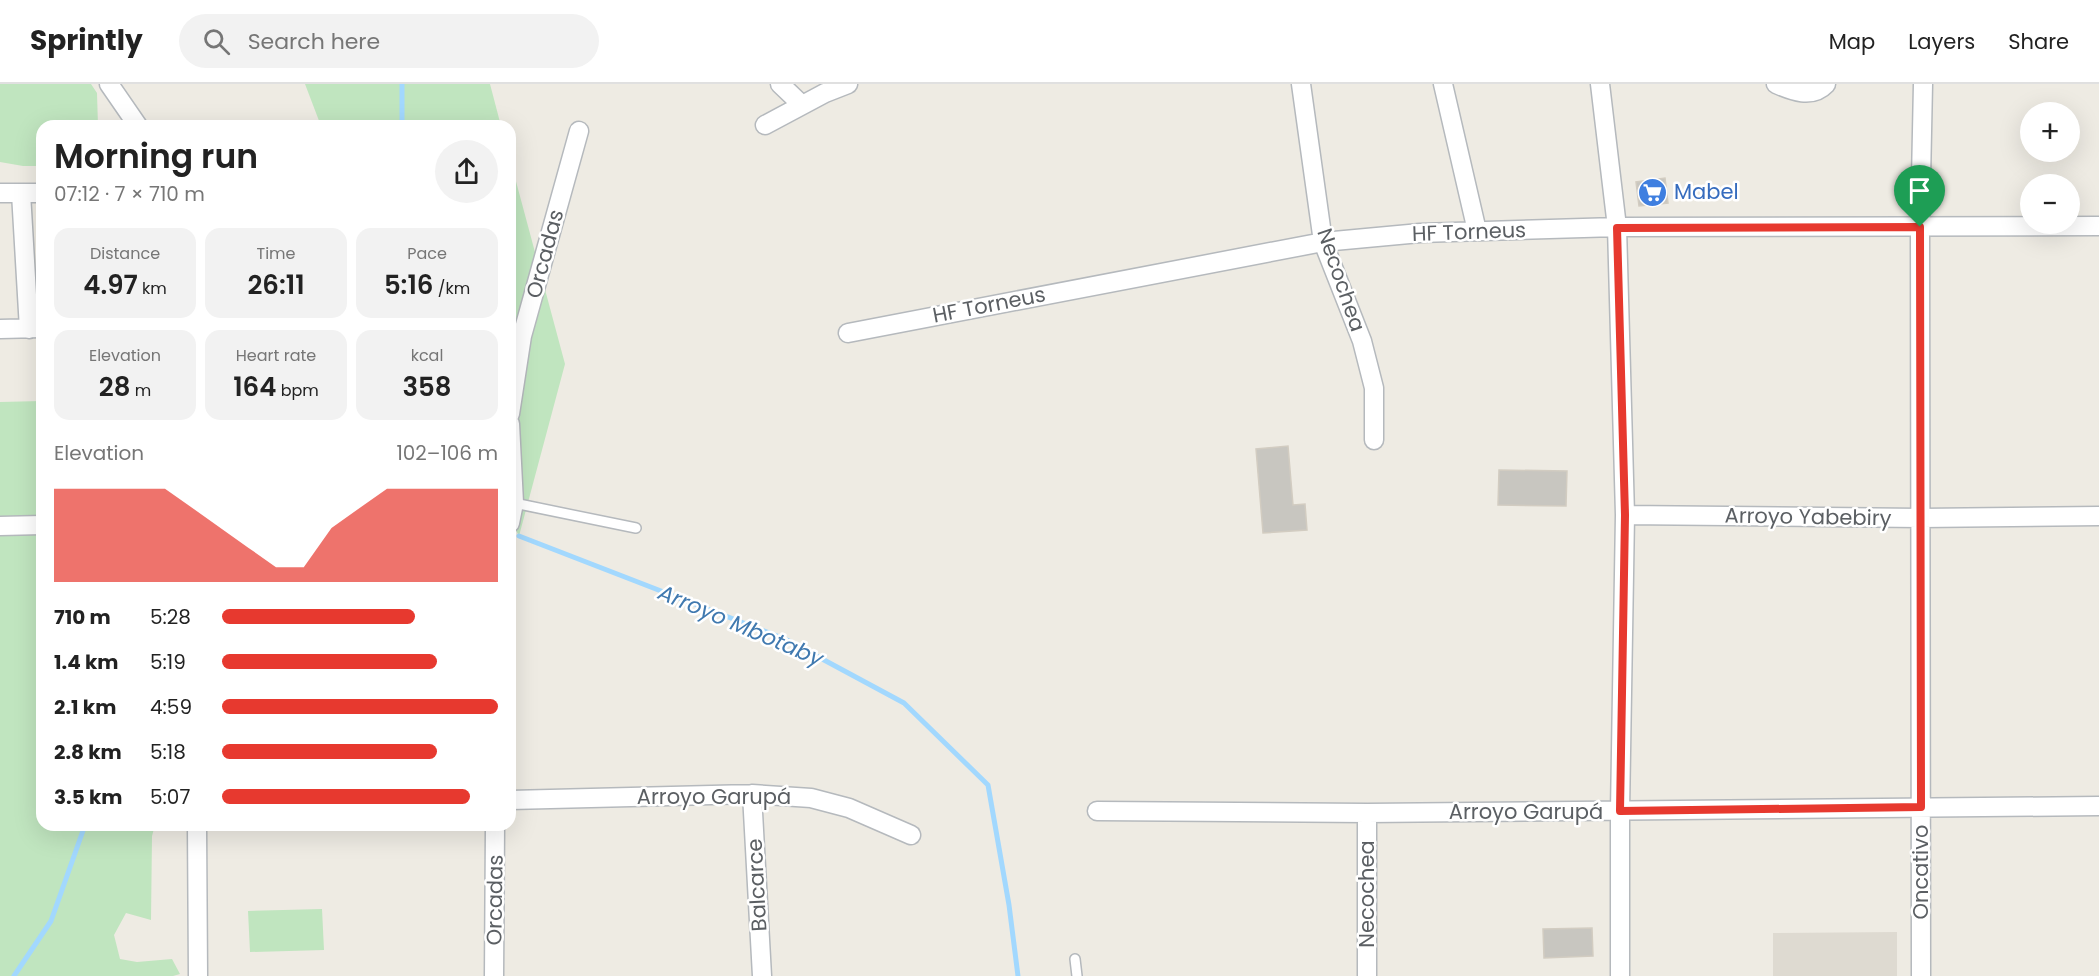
<!DOCTYPE html>
<html lang="en">
<head>
<meta charset="utf-8">
<style>
	body { margin:0; font-family:Poppins,sans-serif; background:#f2f2f2; color:#222; height:100vh; display:flex; flex-direction:column; font-size:22px; white-space:nowrap }
	* { box-sizing:border-box; margin:0 }
	p { font-size:20px; color:#767676 }
	.icon { flex:none; width:33px; height:33px; fill:none; stroke:currentColor; stroke-width:2; stroke-linecap:round; stroke-linejoin:round }
	.map { position:relative; flex:1; overflow:hidden }
	.side { position:absolute; left:36px; top:36px; width:480px; height:711px; display:flex; flex-direction:column; background:#fff; border-radius:18px; box-shadow:0 6px 24px #0002 }
	.side>* { flex:none }
	.fabs { position:absolute; left:2020px; top:18px; display:grid; gap:12px }
	.fabs a { display:grid; place-items:center; width:60px; height:60px; border-radius:50%; background:#fff; box-shadow:0 6px 24px #0002; font-size:30px }
	.pin { position:absolute; display:grid; place-items:center; width:51px; height:51px; color:#fff; margin:-62px -26px; border-radius:50% 50% 50% 0; rotate:-45deg; box-shadow:0 0 6px #0007 }
	.pin .icon { rotate:45deg }
	.round { display:grid; place-items:center; flex:none; width:63px; height:63px; border-radius:32px; background:#f2f2f2 }
	.headline { display:flex; align-items:center; justify-content:space-between; height:102px; padding:0 18px }
	h1 { font-size:33px; font-weight:600; line-height:45px }
	.stats { display:grid; grid-template-columns:repeat(3,1fr); gap:9px; height:102px; padding:6px 18px }
	.stats div { display:grid; align-content:center; border-radius:15px; background:#f2f2f2; text-align:center }
	.stats b { font-size:26px; font-weight:600 }
	.stats small { font-size:16px; font-weight:400 }
	.stats p { font-size:16px }
	.chart { height:168px; padding:12px 18px }
	.chart p { display:flex; justify-content:space-between }
	.chart svg { width:100%; height:108px; margin-top:6px; fill:#e7392f; opacity:.7 }
	ul { padding:0 18px; list-style:none; font-size:20px }
	li { display:grid; grid-template-columns:96px 72px 1fr; align-items:center; height:45px }
	li i { height:15px; border-radius:8px; background:#e7392f }
	header { display:flex; align-items:center; gap:36px; box-sizing:border-box; height:84px; padding:0 30px; background:#fff; border-bottom:2px solid #e0e0e0 }
	header strong { font-size:28px }
	nav { display:flex; gap:33px; margin-inline-start:auto; font-size:21px }
	.search { width:420px; height:54px; background:#f2f2f2; display:flex; align-items:center; gap:15px; box-sizing:border-box; padding:0 21px; border-radius:33px; color:#767676; font-size:22px }
	.map>svg:first-child { display:block }
	.education { fill:#dedad1 }
	.green { fill:#c0e5bf }
	.lines { fill:none; stroke-linecap:round; stroke-linejoin:round }
	.stream { stroke:#a2d8fe; stroke-width:5 }
	.building { fill:#c8c6c0; stroke:#d2ccc1; stroke-width:1.5 }
	.service-casing { stroke:#b5b9bd; stroke-width:12 }
	.minor-casing { stroke:#b5b9bd; stroke-width:21 }
	.service { stroke:#fff; stroke-width:9 }
	.minor { stroke:#fff; stroke-width:18 }
	.route-casing { stroke:#fff; stroke-width:12 }
	.route { stroke:#e7392f; stroke-width:8 }
	.labels { text-anchor:middle; stroke-width:5; stroke-linejoin:round; paint-order:stroke }
	.shop-label { font-size:21px; fill:#366cbe; stroke:#fff; text-anchor:start }
	.street-label { font-size:21px; fill:#5b5f63; stroke:#fff }
	.water-label { font-size:22px; font-style:italic; fill:#4079af; stroke:#fff }
</style>
</head>
<body>
<header>
<strong>Sprintly</strong>
<div class="search"><svg class="icon" aria-label="search" viewBox="0 0 24 24"><circle cx="10" cy="10" r="6"/><path d="M15 15l6 6"/></svg>Search here</div>
<nav><a>Map</a><a>Layers</a><a>Share</a></nav>
</header>
<div class="map">
<svg width="2099" height="892" viewBox="0 0 2099 892">
	<rect width="100%" height="100%" fill="#eeebe3"/>
	<path class="education" d="M1897,848V892H1773V849Z"/>
	<path class="green" d="M0,0H91L97,9L98,42H42V82H23L0,78Z
		M305,0H490L501,42H321Z
		M510,75L565,280L519,452L510,435Z
		M42,317V741H155L152,752L151,836L126,829L114,851L120,875L137,878L172,875L180,890L173,892H0V318Z
		M322,825L324,866L250,868L248,827Z"/>
	<g class="lines">
		<path class="stream" d="M402,0V42
			M519,452L785,555L904,619L988,701L1009,821L1018,892
			M14,892L51,837L85,741"/>
	</g>
	<path class="building" d="M1665,94L1668,119L1639,122L1636,98Z
		M1288,362L1293,421L1305,420L1307,446L1263,449L1256,365Z
		M1499,386L1567,387L1566,422L1498,421Z
		M1592,844L1593,872L1544,874L1543,845Z"/>
	<g class="lines">
		<defs>
			<path id="service" d="M514,419L636,444
				M1075,875L1077,892"/>
			<path id="minor" d="M109,0L138,42
				M780,0L802,21
				M1301,0L1323,158L1362,257L1374,304V356
				M1443,0L1477,147
				M1600,0L1617,143L1625,431L1620,727V892
				M1776,0C1792,7 1812,15 1826,0
				M765,41L825,9L848,0
				M0,109H42
				M21,109L29,245
				M0,245L42,244
				M848,249L1323,158L1420,149L1617,143L2099,142
				M510,330L522,252L579,47
				M510,340L514,419L510,439
				M1625,431L1921,434L2099,432
				M0,442L42,441
				M752,710L762,892
				M510,716L752,710L811,714L849,724L911,751
				M1097,727L1367,729L2099,722
				M1367,729V892
				M197,741L198,892
				M494,892L495,741
				M1921,892L1920,143L1923,0"/>
		</defs>
		<use href="#service" class="service-casing"/>
		<use href="#minor" class="minor-casing"/>
		<use href="#service" class="service"/>
		<use href="#minor" class="minor"/>
	</g>
	<g class="lines">
		<defs>
			<path id="route" d="M1920,143L1921,723L1620,727L1625,431L1617,144Z"/>
		</defs>
		<use href="#route" class="route-casing"/>
		<use href="#route" class="route"/>
	</g>
	<defs>
		<symbol id="supermarket-disc" viewBox="-11 -11 22 22"><circle r="9.5" fill="#3f7fe0" stroke="#fff"/><path d="M-6-5.5h2.5l.6 2H6L4.5 2H-2.5L-4.4-4H-6ZM-1.5 3.2a1.3 1.3 0 1 0 .1 0ZM3 3.2a1.3 1.3 0 1 0 .1 0Z" fill="#fff"/></symbol>
	</defs>
	<g fill-rule="evenodd">
		<use href="#supermarket-disc" x="1636" y="92" width="33" height="33"/>
	</g>
	<g class="labels">
		<g class="shop-label">
			<text x="1674" y="115">Mabel</text>
		</g>
		<g class="street-label">
			<text transform="translate(1469 148) rotate(-2)" y="7">HF Torneus</text>
			<text transform="translate(545 170) rotate(-75)" y="7">Orcadas</text>
			<text transform="translate(1341 196) rotate(71)" y="7">Necochea</text>
			<text transform="translate(989 221) rotate(-11)" y="7">HF Torneus</text>
			<text transform="translate(1808 433) rotate(1)" y="7">Arroyo Yabebiry</text>
			<text x="714" y="720">Arroyo Garupá</text>
			<text x="1526" y="735">Arroyo Garupá</text>
			<text transform="translate(1921 788) rotate(-90)" y="7">Oncativo</text>
			<text transform="translate(757 801) rotate(-93)" y="7">Balcarce</text>
			<text transform="translate(1367 810) rotate(-90)" y="7">Necochea</text>
			<text transform="translate(495 816) rotate(-89)" y="7">Orcadas</text>
		</g>
		<g class="water-label">
			<text transform="translate(741 541) rotate(23)" y="8">Arroyo Mbotaby</text>
		</g>
	</g>
</svg>
<div class="fabs">
<a>+</a>
<a>−</a>
</div>
<div class="pin" style="left:1920px;top:143px;background:#1e9e55"><svg class="icon" aria-label="arrive" viewBox="0 0 24 24"><path d="M6 21V4h12l-3 4 3 4H6"/></svg></div>
<section class="side">
<div class="headline"><div><h1>Morning run</h1><p>07:12 · 7 × 710 m</p></div><a class="round"><svg class="icon" aria-label="share" viewBox="0 0 24 24"><path d="M12 15V3M7 8l5-5 5 5M5 13v7h14v-7"/></svg></a></div>
<div class="stats">
<div><p>Distance</p><b>4.97<small> km</small></b></div>
<div><p>Time</p><b>26:11</b></div>
<div><p>Pace</p><b>5:16<small> /km</small></b></div>
</div>
<div class="stats">
<div><p>Elevation</p><b>28<small> m</small></b></div>
<div><p>Heart rate</p><b>164<small> bpm</small></b></div>
<div><p>kcal</p><b>358</b></div>
</div>
<div class="chart"><p><span>Elevation</span>102–106 m</p>
<svg viewBox="0 0 160 44" preserveAspectRatio="none"><path d="M0 44V6L10 6L20 6L30 6L40 6L50 14L60 22L70 30L80 38L90 38L100 22L110 14L120 6L130 6L140 6L150 6L160 6V44z"/></svg>
</div>
<ul>
<li><b>710 m</b>5:28<i style="width:70%"></i></li>
<li><b>1.4 km</b>5:19<i style="width:78%"></i></li>
<li><b>2.1 km</b>4:59<i style="width:100%"></i></li>
<li><b>2.8 km</b>5:18<i style="width:78%"></i></li>
<li><b>3.5 km</b>5:07<i style="width:90%"></i></li>
</ul>
</section>
</div>
</body>
</html>
